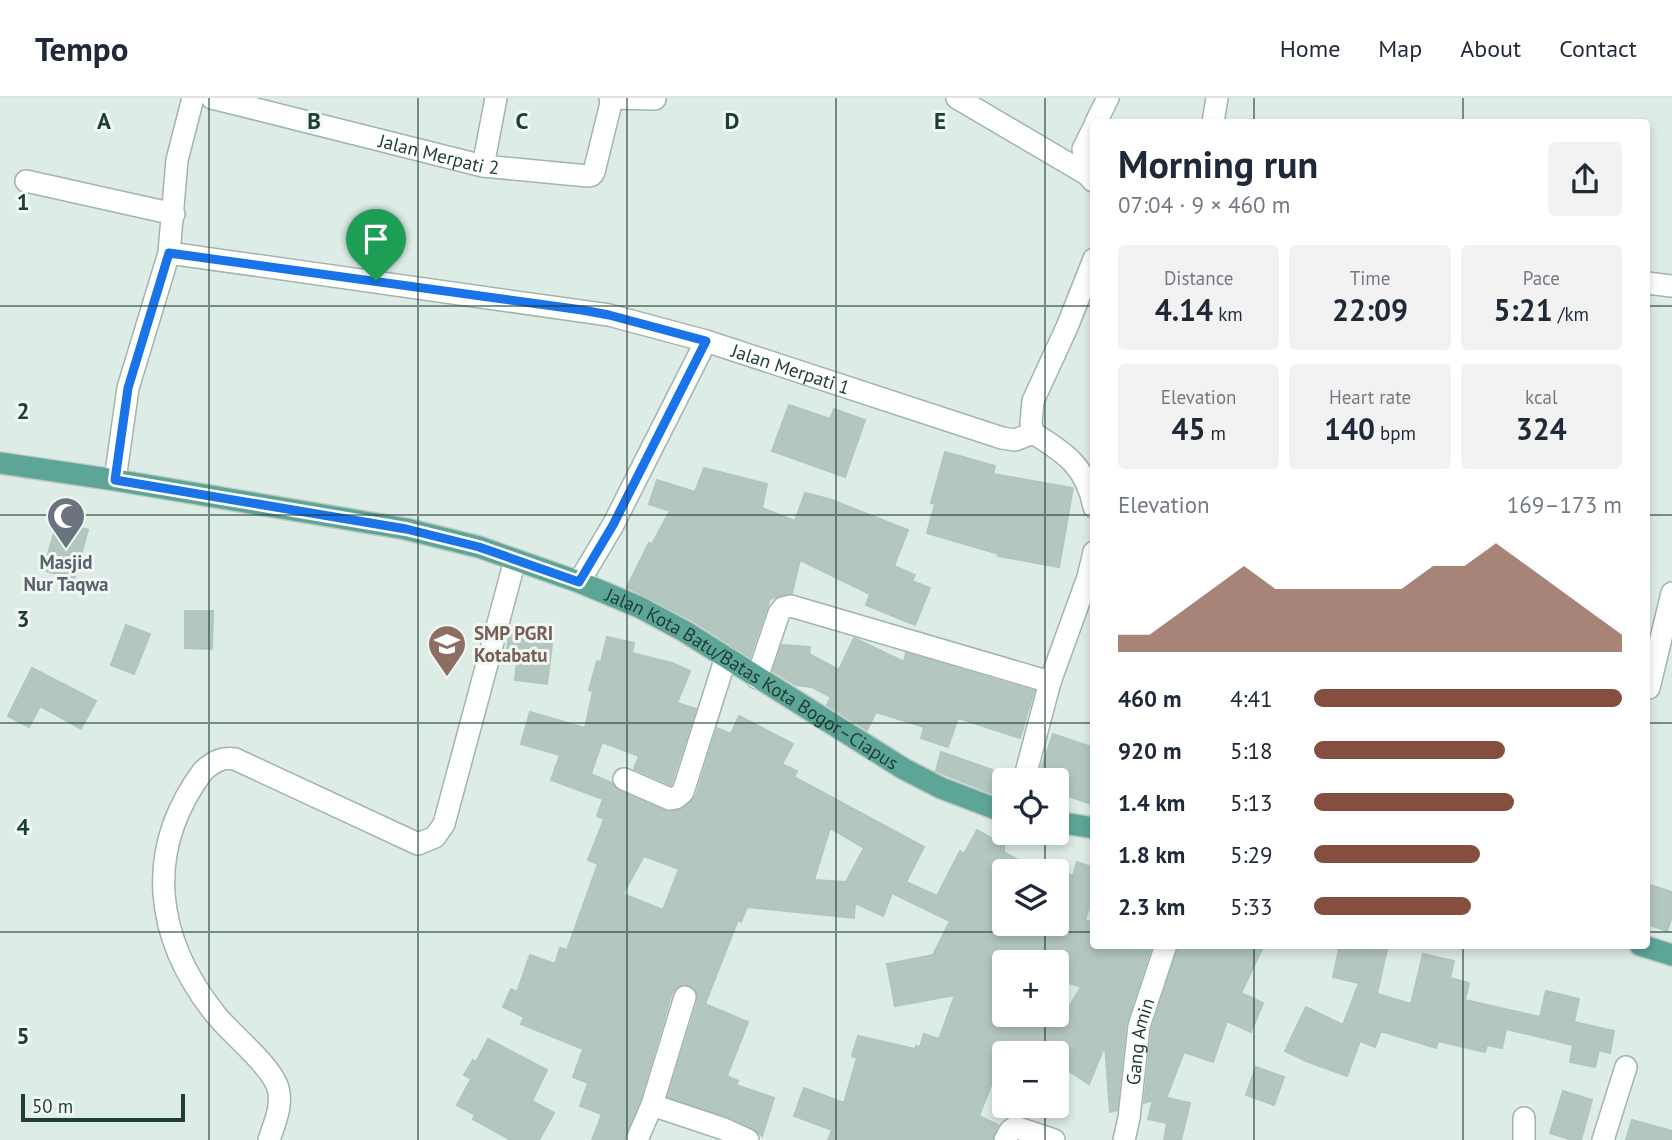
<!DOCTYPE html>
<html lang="en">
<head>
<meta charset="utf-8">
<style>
	body { margin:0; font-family:"PT Sans",sans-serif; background:#f2f2f3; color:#1f2937; height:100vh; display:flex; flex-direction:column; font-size:26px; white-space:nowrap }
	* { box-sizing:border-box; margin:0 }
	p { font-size:23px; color:#747a83 }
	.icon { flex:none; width:38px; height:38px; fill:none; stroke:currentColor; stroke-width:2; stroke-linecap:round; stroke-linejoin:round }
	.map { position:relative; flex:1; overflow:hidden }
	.details { position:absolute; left:1090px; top:21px; width:560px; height:830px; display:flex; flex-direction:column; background:#fff; border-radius:7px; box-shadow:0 4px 10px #0003 }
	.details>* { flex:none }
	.tools { position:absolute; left:992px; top:670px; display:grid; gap:14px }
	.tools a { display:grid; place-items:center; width:77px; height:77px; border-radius:7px; background:#fff; box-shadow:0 4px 10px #0003; font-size:35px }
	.scale { position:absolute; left:21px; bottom:18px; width:164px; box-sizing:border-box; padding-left:7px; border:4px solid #1e3d36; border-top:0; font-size:19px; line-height:24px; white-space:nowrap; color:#1e3d36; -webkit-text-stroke:5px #eff8f4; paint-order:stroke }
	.pin { position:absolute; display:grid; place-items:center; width:60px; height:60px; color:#fff; margin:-72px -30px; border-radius:50% 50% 50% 0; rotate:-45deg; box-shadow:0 0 7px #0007 }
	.pin .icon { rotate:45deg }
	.round { display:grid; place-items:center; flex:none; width:74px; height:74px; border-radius:7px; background:#f2f2f3 }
	.head { display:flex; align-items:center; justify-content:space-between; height:119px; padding:0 28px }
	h1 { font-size:38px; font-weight:600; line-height:52px }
	.stats { display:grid; grid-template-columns:repeat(3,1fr); gap:10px; height:119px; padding:7px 28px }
	.stats div { display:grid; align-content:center; border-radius:7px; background:#f2f2f3; text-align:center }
	.stats b { font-size:30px; font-weight:600 }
	.stats small { font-size:19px; font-weight:400 }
	.stats p { font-size:19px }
	.chart { height:196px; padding:14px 28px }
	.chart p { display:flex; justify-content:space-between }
	.chart svg { width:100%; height:126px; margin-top:7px; fill:#844f3f; opacity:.7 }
	ul { padding:0 28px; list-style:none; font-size:23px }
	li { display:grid; grid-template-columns:112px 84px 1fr; align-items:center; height:52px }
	li i { height:18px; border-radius:9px; background:#844f3f }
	header { display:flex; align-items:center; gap:42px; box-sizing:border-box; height:98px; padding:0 35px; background:#fff; border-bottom:2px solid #e0e1e3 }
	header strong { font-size:33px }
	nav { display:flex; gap:38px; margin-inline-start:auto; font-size:24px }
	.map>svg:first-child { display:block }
	.building { fill:#b3c7bf; stroke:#b0c6be; stroke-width:2; fill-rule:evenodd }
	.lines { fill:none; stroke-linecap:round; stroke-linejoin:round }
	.minor-casing { stroke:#a1b4ae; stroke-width:24 }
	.major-casing { stroke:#c0c9c7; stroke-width:24 }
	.minor { stroke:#fff; stroke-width:21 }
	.major { stroke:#5da697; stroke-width:21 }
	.route-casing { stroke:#fff; stroke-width:14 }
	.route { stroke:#1a73e8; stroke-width:9 }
	.grid { fill:none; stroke:#1e3d36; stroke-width:2; stroke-opacity:0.55 }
	.labels { text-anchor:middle; stroke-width:6; stroke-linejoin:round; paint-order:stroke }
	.street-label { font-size:19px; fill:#1e3d36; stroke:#eff8f4 }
	.worship-label { font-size:19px; font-weight:bold; fill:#5b616d; stroke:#eff8f4 }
	.education-label { font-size:19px; font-weight:bold; fill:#785e54; stroke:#eff8f4; text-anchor:start }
	.grid-label { font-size:23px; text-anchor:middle; font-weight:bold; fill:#1e3d36; stroke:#eff8f4; stroke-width:6; stroke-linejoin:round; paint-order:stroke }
</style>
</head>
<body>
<header>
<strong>Tempo</strong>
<nav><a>Home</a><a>Map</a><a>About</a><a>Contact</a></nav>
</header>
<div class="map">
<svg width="1672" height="1042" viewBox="0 0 1672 1042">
	<rect width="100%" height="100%" fill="#deece6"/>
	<path class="building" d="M789,307L830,321L834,311L865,322L845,379L772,353Z
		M945,354L995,368L993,376L1073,390L1059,469L998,458L999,456L927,435L935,406L931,405Z
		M704,370L767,386L762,410L795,423L805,395L829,401L908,432L894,468L915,477L912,483L930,490L915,527L866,507L870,496L800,462L792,495L770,501L750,559L690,521L627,489L649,445L652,446L670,413L649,406L657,382L695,394Z
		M58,422L88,432L74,481L43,472Z
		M185,513H213L212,551L185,550Z
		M126,527L150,536L134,576L111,567Z
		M520,534L553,538L547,586L515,582L517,562L506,561L509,535L520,536Z
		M607,539L634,545L632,555L672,565L690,573L677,605L696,611L671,687L634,671L639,658L602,644L591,676L612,685L619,693L665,713L684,710L696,698L717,630L731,636L739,618L793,646L782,666L797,673L794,679L924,749L906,784L937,798L960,753L964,756L977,732L1004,747V754L1039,774H1004V826H1057V773L1073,778L1077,764L1094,770V796L1085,822L1094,825V847H1152L1126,926L1117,1012L1110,1014L1105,947L1089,986L1061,968L1070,956H1039L1021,946L1019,951L1016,950L1013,956H1004V984L994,980L979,1018L998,1027L992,1042H828L832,1032L794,1018L804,990L844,1005L857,960L852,958L858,938L915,951L916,948L920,949L924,936L939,941L955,897L895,908L887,866L933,857L950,823L892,795L883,818L855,805L854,820L747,809L741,824L738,822L705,906L748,924L727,978L738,983L736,987L774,1000L762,1038L753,1030L729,1019L668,999L698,902L694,890L683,886L677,889L672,895L640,1002L624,1042H592L602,1016L580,1008L588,985L573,979L583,951L521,926L524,919L503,909L511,891L517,894L530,857L555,866L560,850L567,852L598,766L588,762L604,721L597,718L603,701L551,682L560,657L521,646L530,614L585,630L593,593L589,592L597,563L601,564ZM830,730L864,750L846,784L814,782ZM644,758L679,771L663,812L623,796ZM1004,864H1057V881L1081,889L1064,917H1051L1046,925L1027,917H1004Z
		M854,540L904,564L906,555L1034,593L1020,640L958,620L948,649L921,640L924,629L876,614L867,632L827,607L831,599L812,589L796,587L773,573L782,547L810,549L809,556L839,572Z
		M32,570L96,603L81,631L40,608L29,629L8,618Z
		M1053,636L1094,650V707L1057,694V682H1037Z
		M941,654L1004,676V700L936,673Z
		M1647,786L1672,794V819L1667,833L1647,826Z
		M1179,847H1264L1241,895L1263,905L1251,934L1227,923L1213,964L1184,954L1167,998L1163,999L1190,1005L1181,1042H1164L1167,1025L1148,1021L1153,1002L1144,1005L1152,931Z
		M1340,847H1369L1387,851L1377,896L1411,906L1423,856L1454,863L1450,880L1469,885L1465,902L1540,919L1546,893L1579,901L1574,924L1614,933L1610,955L1599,952L1595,969L1570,964L1573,947L1506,931L1502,950L1487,947L1485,954L1438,943L1436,950L1381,933L1375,949L1360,943L1347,978L1306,963L1285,953L1306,909L1343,927L1359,885L1333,879Z
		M488,941L547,972L532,1003L554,1015L539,1042H511L473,1021L475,1017L457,1007L471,981L464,977L473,962L476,964Z
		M1256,969L1284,979L1274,1007L1246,997Z
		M1563,993L1592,1002L1581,1042H1572L1550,1035Z
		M1632,1022L1672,1033V1042H1626Z"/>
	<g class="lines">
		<defs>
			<g id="minor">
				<path id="s1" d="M212,0L483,68L588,78L592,77L594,74L612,1"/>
				<path d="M610,0L655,1"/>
				<path d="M957,0L1088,77"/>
				<path d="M1096,24L1108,0"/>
				<path d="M1213,24L1217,0"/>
				<path d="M483,68L496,0"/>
				<path d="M26,83L174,116"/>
				<path d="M1093,83L1088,77L1083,51L1094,29"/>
				<path id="s2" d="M169,155L609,217L706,243L1002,340L1015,342L1033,335"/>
				<path d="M1094,161L1067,229L1033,303L1031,325L1033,335C1066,355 1086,369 1094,409"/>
				<path d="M1647,185L1672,188"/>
				<path d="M115,382L128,290L169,155L177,62L193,0"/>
				<path d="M579,484L613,427L706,243"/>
				<path d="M757,580L779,515L783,510L791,508L1050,584"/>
				<path d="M1649,590L1672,495"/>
				<path d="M624,681L670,701L676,700L683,694L726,559"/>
				<path d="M1024,682L1050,584L1088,479L1094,454"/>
				<path d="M652,1007L724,1031L748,1042"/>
				<path d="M269,1042C274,1026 283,1008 278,990C270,966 233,938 216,917C155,841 143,754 203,673C213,664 221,659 235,661L418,746L435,739L444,726L515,462"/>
				<path d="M637,1042L652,1007L685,899"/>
				<path d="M1005,1042L1010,1033L1015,1029L1054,1042"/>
				<path id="s3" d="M1124,1042L1129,1020L1139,928L1166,847"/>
				<path d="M1524,1042V1020"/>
				<path d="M1603,1042L1626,969"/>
			</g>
			<g id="major">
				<path id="s4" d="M0,365L115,382L406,431L479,449L579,484L639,509L684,533L904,671L941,690L1004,714"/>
				<path d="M1057,724L1094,730"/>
				<path d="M1640,847L1672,857"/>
			</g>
		</defs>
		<use href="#minor" class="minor-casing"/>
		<use href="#major" class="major-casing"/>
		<use href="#minor" class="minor"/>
		<use href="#major" class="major"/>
	</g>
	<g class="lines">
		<defs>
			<path id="route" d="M169,155L582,212L609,217L706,243L613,427L579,484L479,449L406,431L115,382L128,290Z"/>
		</defs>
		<use href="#route" class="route-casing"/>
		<use href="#route" class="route"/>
	</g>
	<path class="grid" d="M209,0V1042M418,0V1042M627,0V1042M836,0V1042M1045,0V682M1254,0V24M1463,0V24M0,208H1094M1647,208H1672M0,417H1094M1647,417H1672M0,625H1094M1647,625H1672M1045,735V774M1045,826V864M0,834H1094M1647,834H1672M1254,847V1042M1463,847V1042M1045,917V956M1045,1008V1042"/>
	<defs>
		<symbol id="mosque-pin" viewBox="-11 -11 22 30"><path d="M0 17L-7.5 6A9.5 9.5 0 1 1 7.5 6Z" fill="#6b7280" stroke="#eff8f4"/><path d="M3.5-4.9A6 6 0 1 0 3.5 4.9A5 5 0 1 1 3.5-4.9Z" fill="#fff"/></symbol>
		<symbol id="school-pin" viewBox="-11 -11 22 30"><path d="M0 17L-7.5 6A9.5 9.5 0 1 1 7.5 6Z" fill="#8d6e63" stroke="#eff8f4"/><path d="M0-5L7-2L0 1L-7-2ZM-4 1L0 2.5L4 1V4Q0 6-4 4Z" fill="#fff"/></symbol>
	</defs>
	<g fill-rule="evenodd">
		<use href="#mosque-pin" x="44" y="396" width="44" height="60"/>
		<use href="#school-pin" x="425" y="524" width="44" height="60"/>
	</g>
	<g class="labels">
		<g class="street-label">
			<text dy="7" stroke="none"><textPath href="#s1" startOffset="234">Jalan Merpati 2</textPath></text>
			<text dy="7" stroke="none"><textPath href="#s2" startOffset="634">Jalan Merpati 1</textPath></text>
			<text dy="7" stroke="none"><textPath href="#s4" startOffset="791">Jalan Kota Batu/Batas Kota Bogor–Ciapus</textPath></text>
			<text dy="7" stroke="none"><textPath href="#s3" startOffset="100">Gang Amin</textPath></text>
		</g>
		<g class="worship-label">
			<text x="66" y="471">Masjid<tspan x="66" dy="22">Nur Taqwa</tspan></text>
		</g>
		<g class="education-label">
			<text x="474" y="542">SMP PGRI<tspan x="474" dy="22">Kotabatu</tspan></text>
		</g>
	</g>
	<g class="grid-label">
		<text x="104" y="31">A</text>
		<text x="314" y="31">B</text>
		<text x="522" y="31">C</text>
		<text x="732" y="31">D</text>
		<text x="940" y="31">E</text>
		<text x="23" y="112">1</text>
		<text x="23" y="321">2</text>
		<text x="23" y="529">3</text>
		<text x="23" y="737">4</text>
		<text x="23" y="946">5</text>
	</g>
</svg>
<div class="tools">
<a><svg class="icon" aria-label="locate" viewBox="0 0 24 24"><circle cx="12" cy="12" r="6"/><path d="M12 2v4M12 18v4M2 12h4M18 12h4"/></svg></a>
<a><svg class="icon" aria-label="layers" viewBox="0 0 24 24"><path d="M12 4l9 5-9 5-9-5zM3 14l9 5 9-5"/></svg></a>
<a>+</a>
<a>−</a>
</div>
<div class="scale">50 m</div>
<div class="pin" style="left:376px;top:183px;background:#1e9e55"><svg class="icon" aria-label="arrive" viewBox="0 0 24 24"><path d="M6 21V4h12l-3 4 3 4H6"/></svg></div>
<section class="details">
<div class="head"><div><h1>Morning run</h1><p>07:04 · 9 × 460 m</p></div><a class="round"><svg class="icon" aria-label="share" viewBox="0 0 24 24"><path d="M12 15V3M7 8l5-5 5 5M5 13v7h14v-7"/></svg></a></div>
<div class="stats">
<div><p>Distance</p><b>4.14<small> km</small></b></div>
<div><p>Time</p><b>22:09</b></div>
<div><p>Pace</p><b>5:21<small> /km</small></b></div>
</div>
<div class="stats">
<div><p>Elevation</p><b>45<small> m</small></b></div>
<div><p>Heart rate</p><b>140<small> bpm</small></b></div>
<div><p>kcal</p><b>324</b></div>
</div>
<div class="chart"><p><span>Elevation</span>169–173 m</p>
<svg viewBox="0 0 160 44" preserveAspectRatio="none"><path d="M0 44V38L10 38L20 30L30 22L40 14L50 22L60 22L70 22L80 22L90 22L100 14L110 14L120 6L130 14L140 22L150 30L160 38V44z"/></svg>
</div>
<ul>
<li><b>460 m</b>4:41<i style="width:100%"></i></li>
<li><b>920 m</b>5:18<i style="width:62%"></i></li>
<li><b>1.4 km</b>5:13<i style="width:65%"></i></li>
<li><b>1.8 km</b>5:29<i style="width:54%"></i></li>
<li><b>2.3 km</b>5:33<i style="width:51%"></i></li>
</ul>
</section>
</div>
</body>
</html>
